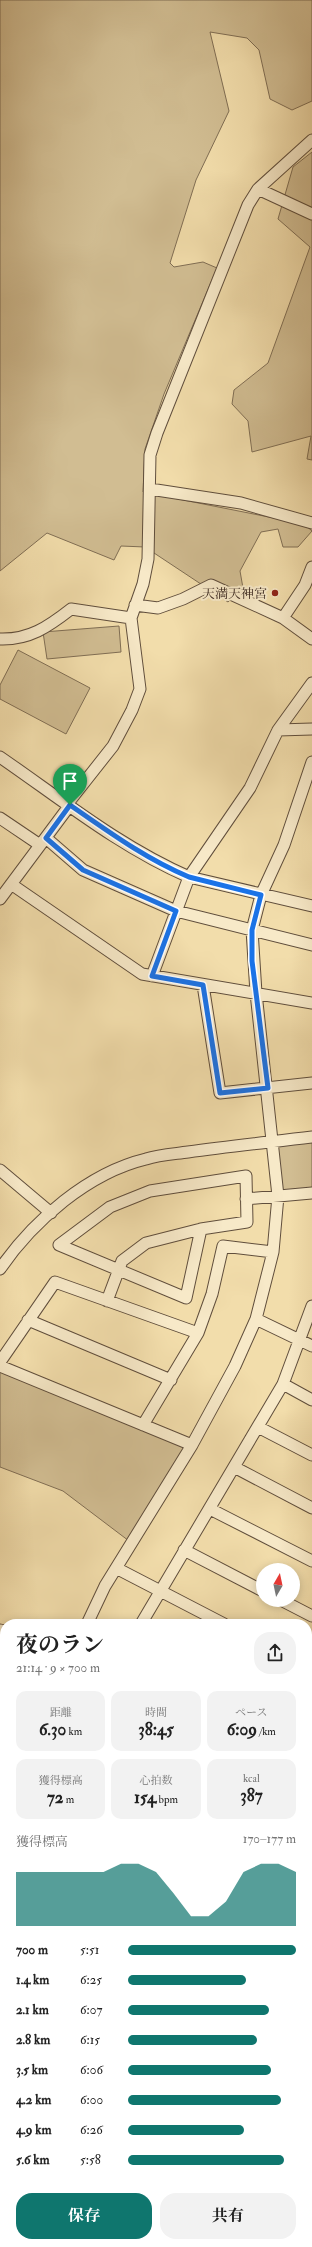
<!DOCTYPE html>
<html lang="ja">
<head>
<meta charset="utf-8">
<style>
	body { margin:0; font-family:"IM FELL Double Pica","Noto Serif JP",serif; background:#f2f2f2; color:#222; height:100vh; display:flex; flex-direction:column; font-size:15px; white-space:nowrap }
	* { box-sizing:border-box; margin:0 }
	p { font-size:13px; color:#767676 }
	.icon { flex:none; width:22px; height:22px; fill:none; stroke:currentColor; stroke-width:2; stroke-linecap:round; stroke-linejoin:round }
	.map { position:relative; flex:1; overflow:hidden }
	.panel { position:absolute; left:0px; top:1619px; width:312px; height:628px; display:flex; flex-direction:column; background:#fff; border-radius:16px 16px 0 0; box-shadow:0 2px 10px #0003 }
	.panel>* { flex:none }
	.needle { width:26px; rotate:9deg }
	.fabs { position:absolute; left:256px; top:1563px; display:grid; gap:8px }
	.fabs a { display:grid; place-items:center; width:44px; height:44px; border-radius:50%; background:#fff; box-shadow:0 2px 10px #0003; font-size:20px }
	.pin { position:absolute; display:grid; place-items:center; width:34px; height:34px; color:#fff; margin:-41px -17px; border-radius:50% 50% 50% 0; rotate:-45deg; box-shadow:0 0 4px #0007 }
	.pin .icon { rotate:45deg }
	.round { display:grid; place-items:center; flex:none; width:42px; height:42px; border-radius:16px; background:#f2f2f2 }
	.head { display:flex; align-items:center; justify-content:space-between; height:68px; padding:0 16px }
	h1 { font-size:22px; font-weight:700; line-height:30px }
	.figures { display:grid; grid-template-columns:repeat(3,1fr); gap:6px; height:68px; padding:4px 16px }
	.figures div { display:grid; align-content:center; border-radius:10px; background:#f2f2f2; text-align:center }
	.figures b { font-size:17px; font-weight:700 }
	.figures small { font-size:11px; font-weight:400 }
	.figures p { font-size:11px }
	.chart { height:112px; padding:8px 16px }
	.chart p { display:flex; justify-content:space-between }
	.chart svg { width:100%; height:72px; margin-top:4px; fill:#0f766e; opacity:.7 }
	.button { display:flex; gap:8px; margin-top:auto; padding:8px 16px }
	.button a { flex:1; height:46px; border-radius:16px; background:#0f766e; color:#fff; font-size:16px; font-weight:700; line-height:46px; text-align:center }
	.button a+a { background:#f2f2f2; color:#222 }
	ul { padding:0 16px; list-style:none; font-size:13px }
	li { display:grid; grid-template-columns:64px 48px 1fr; align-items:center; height:30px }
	li i { height:10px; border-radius:5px; background:#0f766e }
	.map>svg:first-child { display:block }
	.green { fill:#d1bd92; stroke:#806e54 }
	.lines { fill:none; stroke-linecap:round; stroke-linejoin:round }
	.minor-casing { stroke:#604e3c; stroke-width:13 }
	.major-casing { stroke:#301e17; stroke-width:16 }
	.minor { stroke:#f7e9c8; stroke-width:11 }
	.major { stroke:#f2ddab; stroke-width:14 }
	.rail-casing { stroke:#301e17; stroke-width:4 }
	.rail { stroke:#f7e9c8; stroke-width:2.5; stroke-dasharray:8; stroke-linecap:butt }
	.route-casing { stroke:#fff; stroke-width:8 }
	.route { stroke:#1a73e8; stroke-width:5 }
	.poi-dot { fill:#8f2418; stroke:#f7e9c8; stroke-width:1.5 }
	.labels { text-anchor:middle; stroke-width:4; stroke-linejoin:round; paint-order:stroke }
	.poi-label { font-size:13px; fill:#301e17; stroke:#f7e9c8; text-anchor:end }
</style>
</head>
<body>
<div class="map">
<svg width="312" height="2247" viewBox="0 0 312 2247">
	<rect width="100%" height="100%" fill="#f2ddab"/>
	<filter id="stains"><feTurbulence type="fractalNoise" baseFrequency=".005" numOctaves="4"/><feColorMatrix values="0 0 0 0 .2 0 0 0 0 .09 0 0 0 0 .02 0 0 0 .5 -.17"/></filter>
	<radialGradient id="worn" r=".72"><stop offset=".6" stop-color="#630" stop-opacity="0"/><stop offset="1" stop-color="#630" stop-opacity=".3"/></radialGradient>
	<path class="green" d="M0,0H312V101L292,110L270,99L259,50L247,38L210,32L229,111L196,180L170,263L174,267L203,262L217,268L164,394L145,449L143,492L304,524L312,531L298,547H283L278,529L261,532L240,571L243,588L228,602L145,547L121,546L114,560L47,533L0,571Z
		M312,152V460L307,459L311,436L252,452L248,421L232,404L234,390L268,363L310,247L278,219L293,167Z
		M119,626L121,652L47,659L43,632Z
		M18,650L90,688L66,734L0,699V685Z
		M312,1137V1193L278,1196L272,1142Z
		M0,1366L192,1445L133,1544L63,1491L0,1467Z"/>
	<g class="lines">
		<defs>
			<path id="minor" d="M258,189L312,214
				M150,489L241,503L312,523
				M135,605L158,608L183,599L211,585L283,618L312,639
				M283,618L305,585L312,567
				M0,639C29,640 48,627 71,609L131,618
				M278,730L312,729
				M0,757C61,799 120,847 189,877L312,906
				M68,803L113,746L132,710L140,689L131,618L143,584L148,559L150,455L157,433L248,205L258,189L312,140
				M0,818L40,845
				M46,838L83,870L176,911L312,945
				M11,884L142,974L312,1003
				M0,899L70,805
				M152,976L189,877L250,788L278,730L312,683
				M203,985L220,1093L312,1083
				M0,1170L51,1213
				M246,1176L247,1222L201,1229L186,1298L59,1245L110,1207L150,1191Z
				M246,1199L312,1193
				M0,1269C33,1221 88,1173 146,1159C159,1155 174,1154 188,1152C229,1146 271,1142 312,1137
				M107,1301L122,1261L146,1243L201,1229
				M256,1319L312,1346
				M28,1320L171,1380
				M0,1362L55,1282L198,1333
				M0,1366L192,1445
				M283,1384L312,1400
				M143,1425L198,1333L212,1294L223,1246L273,1252
				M258,1427L312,1455
				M234,1467L312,1508
				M210,1509L312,1561
				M184,1550L263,1591
				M116,1568L224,1624
				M281,1600L312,1616
				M87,1624L105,1586L192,1445L235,1366L256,1319L273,1252L278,1196L256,993L252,930L261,895L284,845L312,762
				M141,1624L283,1384L312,1306
				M0,1630L5,1631
				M307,1667L312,1669
				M0,1676L5,1677
				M307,1697L312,1684
				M0,1743L5,1714
				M0,1818H5
				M307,1835L312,1821
				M307,1862H312
				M0,1910L5,1918
				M0,2016L5,2017
				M243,2247V2242"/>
			<path id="major" d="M0,2176L5,2177
				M0,2190L5,2191
				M307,2203L312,2204
				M307,2217H312"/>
		</defs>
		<use href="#minor" class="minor-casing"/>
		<use href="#major" class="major-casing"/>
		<use href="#minor" class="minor"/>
		<use href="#major" class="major"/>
		<defs>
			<path id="rail" d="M307,1868L312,1852
				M307,1884L312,1868
				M231,2247V2242"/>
		</defs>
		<use href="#rail" class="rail-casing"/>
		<use href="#rail" class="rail"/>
	</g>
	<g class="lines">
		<defs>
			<path id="route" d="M70,805C109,832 146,859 189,877L261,895L252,930V961L268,1088L220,1093L203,985L152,976L176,911L83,870L46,838Z"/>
		</defs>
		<use href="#route" class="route-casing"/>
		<use href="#route" class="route"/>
	</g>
	<circle class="poi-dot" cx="275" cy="593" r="4"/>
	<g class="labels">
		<g class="poi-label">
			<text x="267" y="598">天満天神宮</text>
		</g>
	</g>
	<rect width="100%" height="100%" filter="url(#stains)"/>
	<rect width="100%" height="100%" fill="url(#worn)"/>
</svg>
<div class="fabs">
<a><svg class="needle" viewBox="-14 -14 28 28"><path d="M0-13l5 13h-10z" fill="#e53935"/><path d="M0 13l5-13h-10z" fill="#767676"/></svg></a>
</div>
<div class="pin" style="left:70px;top:805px;background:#1e9e55"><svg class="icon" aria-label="arrive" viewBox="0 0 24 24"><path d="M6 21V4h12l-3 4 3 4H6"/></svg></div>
<section class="panel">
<div class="head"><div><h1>夜のラン</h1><p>21:14 · 9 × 700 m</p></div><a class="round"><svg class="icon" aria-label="share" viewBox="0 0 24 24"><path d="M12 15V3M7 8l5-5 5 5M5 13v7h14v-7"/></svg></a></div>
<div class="figures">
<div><p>距離</p><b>6.30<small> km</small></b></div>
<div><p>時間</p><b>38:45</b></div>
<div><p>ペース</p><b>6:09<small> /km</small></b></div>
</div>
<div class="figures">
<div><p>獲得標高</p><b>72<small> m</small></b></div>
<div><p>心拍数</p><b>154<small> bpm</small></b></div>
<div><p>kcal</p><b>387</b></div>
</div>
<div class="chart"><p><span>獲得標高</span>170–177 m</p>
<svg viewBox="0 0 160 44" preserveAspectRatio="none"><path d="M0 44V11L10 11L20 11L30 11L40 11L50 11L60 6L70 6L80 11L90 24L100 38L110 38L120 29L130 11L140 6L150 6L160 11V44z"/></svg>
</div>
<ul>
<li><b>700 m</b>5:51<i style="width:100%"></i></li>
<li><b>1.4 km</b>6:25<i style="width:70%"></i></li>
<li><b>2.1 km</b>6:07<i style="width:84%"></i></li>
<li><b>2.8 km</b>6:15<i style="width:77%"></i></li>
<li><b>3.5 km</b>6:06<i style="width:85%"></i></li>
<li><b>4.2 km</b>6:00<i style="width:91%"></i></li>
<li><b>4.9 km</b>6:26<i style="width:69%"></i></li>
<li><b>5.6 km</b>5:58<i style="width:93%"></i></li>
</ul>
<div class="button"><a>保存</a><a>共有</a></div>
</section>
</div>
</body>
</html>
